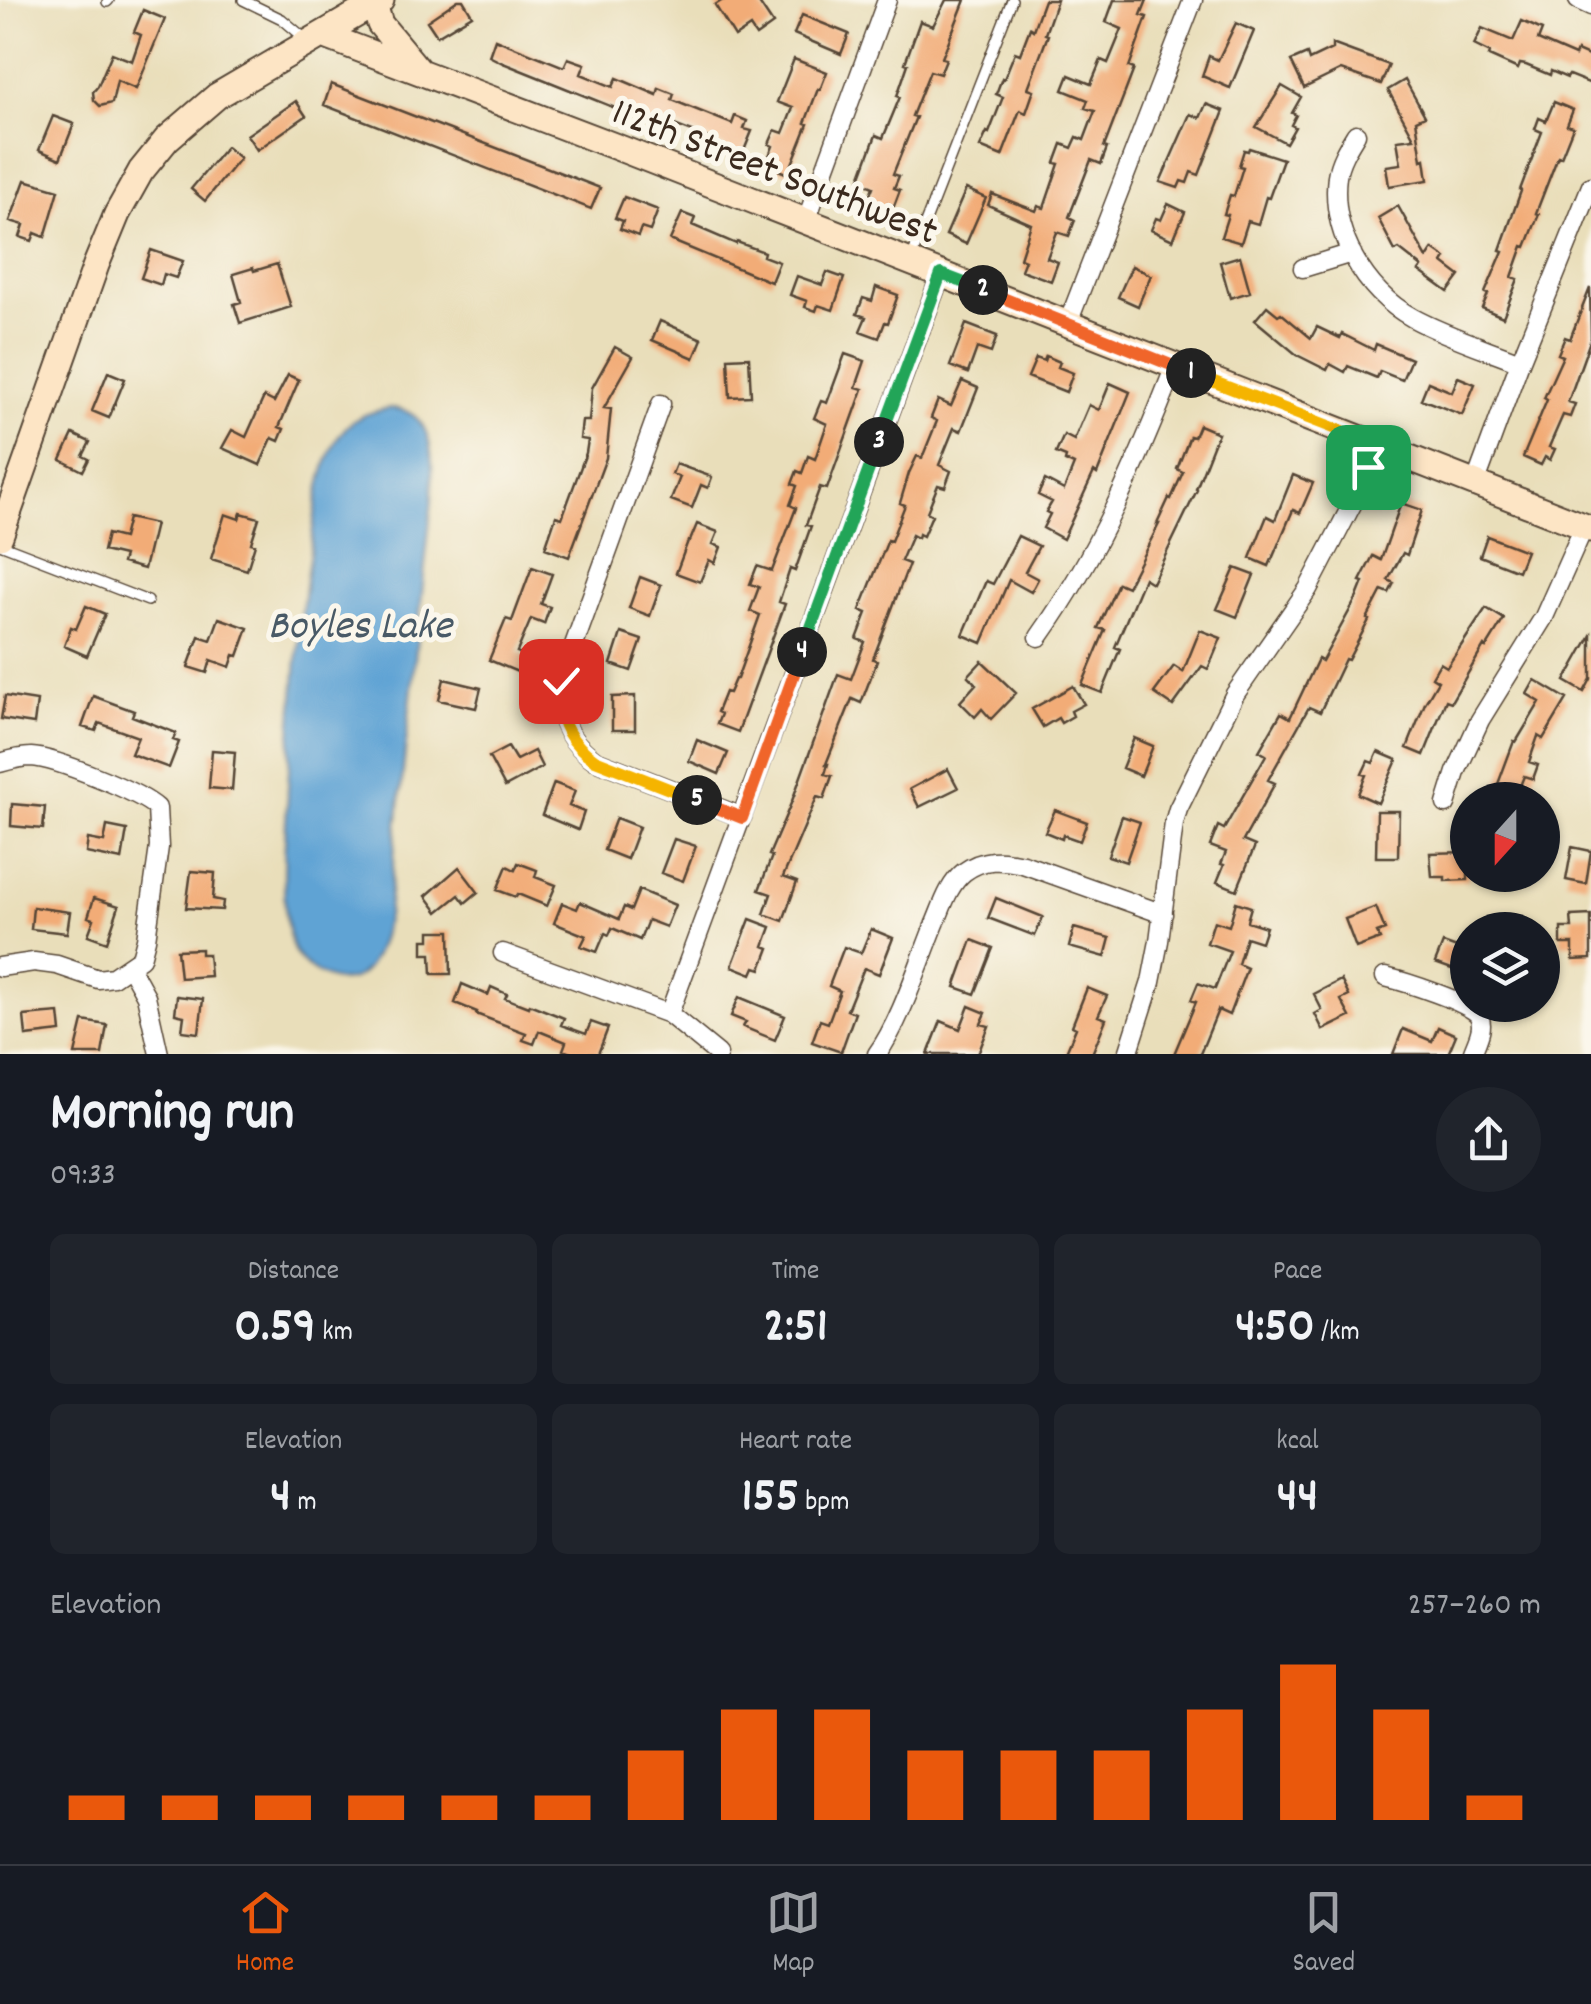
<!DOCTYPE html>
<html lang="en">
<head>
<meta charset="utf-8">
<style>
	body { margin:0; font-family:Dekko,sans-serif; background:#20242c; color:#f1f3f6; height:100vh; display:flex; flex-direction:column; font-size:38px; white-space:nowrap }
	* { box-sizing:border-box; margin:0 }
	p { font-size:32px; color:#9ea1a6 }
	.icon { flex:none; width:55px; height:55px; fill:none; stroke:currentColor; stroke-width:2; stroke-linecap:round; stroke-linejoin:round }
	.map { position:relative; height:1054px; overflow:hidden }
	.sheet { display:flex; flex-direction:column; background:#171b24; flex:1 }
	.sheet>* { flex:none }
	.needle { width:65px; rotate:201deg }
	.tools { position:absolute; left:1450px; top:782px; display:grid; gap:20px }
	.tools a { display:grid; place-items:center; width:110px; height:110px; border-radius:50%; background:#171b24; box-shadow:0 2px 8px #0004; font-size:50px }
	.pin { position:absolute; display:grid; place-items:center; width:85px; height:85px; color:#fff; margin:-42px; border-radius:20px; box-shadow:0 5px 15px #0006 }
	.km { position:absolute; width:50px; height:50px; margin:-25px; border-radius:50%; background:#222; color:#fff; font-size:28px; line-height:50px; text-align:center }
	.round { display:grid; place-items:center; flex:none; width:105px; height:105px; border-radius:52px; background:#20242c }
	.overview { display:flex; align-items:center; justify-content:space-between; height:170px; padding:0 50px }
	h1 { font-size:55px; font-weight:700; line-height:75px }
	.metrics { display:grid; grid-template-columns:repeat(3,1fr); gap:15px; height:170px; padding:10px 50px }
	.metrics div { display:grid; align-content:center; border-radius:15px; background:#20242c; text-align:center }
	.metrics b { font-size:50px; font-weight:700 }
	.metrics small { font-size:28px; font-weight:400 }
	.metrics p { font-size:28px }
	.chart { height:280px; padding:20px 50px }
	.chart p { display:flex; justify-content:space-between }
	.chart svg { width:100%; height:180px; margin-top:10px; stroke:#ea580c; stroke-width:6 }
	.dock { display:flex; justify-content:space-around; align-items:center; height:140px; border-top:2px solid #363941; background:#171b24; font-size:28px; color:#9ea1a6 }
	.dock a { display:grid; justify-items:center; gap:5px }
	.dock .selected { color:#ea580c }
	.map>svg:first-child { display:block }
	.water { fill:#5fa3d4; stroke:#4d6679; stroke-width:2.5 }
	.building { fill:#f2ac77 }
	.lines { fill:none; stroke-linecap:round; stroke-linejoin:round }
	.lane-casing { stroke:#554535; stroke-width:12 }
	.street-casing { stroke:#554535; stroke-width:21 }
	.secondary-casing { stroke:#554535; stroke-width:29 }
	.lane { stroke:#fff; stroke-width:9 }
	.street { stroke:#fff; stroke-width:18 }
	.secondary { stroke:#fde5c5; stroke-width:25 }
	.split-1-casing { stroke:#fff; stroke-width:20 }
	.split-2-casing { stroke:#fff; stroke-width:20 }
	.split-3-casing { stroke:#fff; stroke-width:20 }
	.split-4-casing { stroke:#fff; stroke-width:20 }
	.split-5-casing { stroke:#fff; stroke-width:20 }
	.split-6-casing { stroke:#fff; stroke-width:20 }
	.split-1 { stroke:#f5b400; stroke-width:12 }
	.split-2 { stroke:#f0652b; stroke-width:12 }
	.split-3 { stroke:#22a559; stroke-width:12 }
	.split-4 { stroke:#22a559; stroke-width:12 }
	.split-5 { stroke:#f0652b; stroke-width:12 }
	.split-6 { stroke:#f5b400; stroke-width:12 }
	.labels { text-anchor:middle; stroke-width:10; stroke-linejoin:round; paint-order:stroke }
	.street-label { font-size:40px; fill:#3b2a1e; stroke:#fbf7ec }
	.water-label { font-size:42px; font-style:italic; fill:#495a67; stroke:#fbf7ec }
</style>
</head>
<body>
<div class="map">
<svg width="1591" height="1054" viewBox="0 0 1591 1054">
	<rect width="100%" height="100%" fill="#fbf7ec"/>
	<filter id="ink" filterUnits="userSpaceOnUse"><feTurbulence type="fractalNoise" baseFrequency=".01" numOctaves="2"/><feDisplacementMap in="SourceGraphic" scale="20" xChannelSelector="R" yChannelSelector="G"/><feConvolveMatrix kernelMatrix="1 2 1 2 8 2 1 2 1" color-interpolation-filters="sRGB"/></filter>
	<filter id="wash" filterUnits="userSpaceOnUse"><feTurbulence type="fractalNoise" baseFrequency=".0048" numOctaves="4" result="noise"/><feDisplacementMap in="SourceGraphic" scale="40" xChannelSelector="R" yChannelSelector="G"/><feGaussianBlur stdDeviation="2.25" result="paint"/><feColorMatrix in="noise" values="0 0 0 0 0 0 0 0 0 0 0 0 0 0 0 0 0 1.4 0 .05"/><feComposite in="paint" operator="in"/></filter>
	<g filter="url(#wash)">
		<rect width="100%" height="100%" fill="#e9deba"/>
		<path class="water" d="M392,408C438,412 432,466 432,500L388,912C380,948 368,999 319,974C308,968 298,960 293,948C278,909 286,830 288,788C292,709 298,631 310,552C315,515 318,475 336,441C349,418 367,412 392,408Z"/>
		<g id="blocks">
			<path class="building" d="M458,0H463L472,15L437,36L427,21Z
				M723,0H757L773,24L756,36L750,27L735,37L715,5Z
				M946,0H965L942,58L946,59L940,74L930,71L912,116L916,117L893,174L899,176L894,188L900,190L894,206L888,204L885,214L865,207L873,187L859,181L876,135L883,138L900,97L897,96L908,64L905,63L920,21L933,26Z
				M1044,0H1057L1045,34L1048,35L1028,88L1034,90L1026,113L1020,110L1002,156L980,147L987,132L989,133L1003,97L996,94L1002,78L1004,79L1015,52L1020,54L1030,28L1033,30Z
				M1114,0H1147L1141,15L1147,17L1129,67L1134,69L1104,147L1107,148L1101,164L1091,160L1069,217L1075,220L1069,236L1057,232L1047,258L1058,262L1051,281L1021,270L1025,260L1020,258L1031,224L988,205L992,194L1036,211L1038,206L1044,208L1059,164L1055,163L1062,144L1072,148L1077,137L1084,140L1095,111L1085,108L1088,100L1063,90L1069,75L1091,84L1101,60L1108,63L1122,29L1106,22Z
				M143,10L165,19L136,89L117,81L112,103L100,106L94,100L93,92L98,86L112,53L132,61L141,35L134,32Z
				M802,15L849,34L841,54L794,34Z
				M1522,21L1542,30L1538,40L1575,56L1577,51L1591,57V84L1569,75L1567,78L1551,71L1550,75L1526,65L1520,64L1518,69L1489,56L1490,53L1474,45L1482,28L1513,41Z
				M1236,23L1254,31L1230,88L1202,76L1209,56L1218,60Z
				M495,39L564,67L568,58L585,64L581,74L613,87L617,78L657,95L659,88L674,94L672,100L732,124L735,116L747,121L744,129L752,131L741,158L724,151L726,147L712,142L713,140L672,124L671,126L658,121L656,124L630,114L503,63L489,56Z
				M1332,44L1389,65L1381,84L1341,70L1304,88L1291,61L1307,54L1309,60L1332,49Z
				M794,59L827,72L820,90L818,89L805,123L808,124L788,174L769,166L773,157L769,156L773,146L769,144L775,130L783,133L793,108L777,102Z
				M1405,80L1425,116L1416,120L1422,160L1425,159L1428,180L1389,186L1386,166L1401,164L1397,140L1414,138L1388,90Z
				M331,84L600,188L591,209L324,105Z
				M1282,86L1301,97L1292,113L1296,115L1291,125L1295,127L1286,143L1256,127Z
				M296,101L306,116L257,150L247,135Z
				M1554,102L1573,110L1567,125L1573,127L1561,157L1558,156L1536,213L1539,214L1526,247L1523,246L1512,277L1518,279L1503,317L1482,308L1488,294L1485,293L1503,251L1500,250L1521,191L1520,190L1542,132L1535,129L1539,118L1546,121Z
				M1206,104L1224,111L1199,175L1191,172L1187,183L1181,181L1178,188L1160,182L1190,114L1200,118Z
				M53,116L74,124L60,159L39,150Z
				M226,147L240,158L205,201L191,189Z
				M1249,148L1283,159L1269,198L1266,197L1258,224L1248,221L1241,243L1221,237L1228,215L1224,214L1230,195L1234,196L1243,167L1239,166L1244,150L1248,151Z
				M25,180L59,190L45,237L35,233L32,241L20,237L24,225L10,221Z
				M966,189L986,198L966,244L946,235Z
				M624,197L658,210L650,231L641,228L638,236L620,229L623,221L615,218Z
				M1168,204L1185,212L1173,240L1151,230L1156,218L1161,220Z
				M1398,206L1427,258L1433,249L1446,258L1443,263L1460,276L1448,292L1419,271L1422,267L1399,249L1395,251L1378,218Z
				M682,213L695,218L692,225L736,244L737,242L764,252L763,256L779,262L771,282L670,240Z
				M151,250L183,261L176,278L164,274L161,285L141,278Z
				M1240,256L1250,292L1230,298L1220,262Z
				M277,264L291,307L240,323L234,304L241,302L233,274L253,268L254,271Z
				M1132,266L1151,275L1138,306L1118,297Z
				M827,272L844,278L833,310L818,305L816,311L805,307L807,301L790,295L797,276L822,285Z
				M876,287L898,295L888,323L885,322L879,338L860,331L866,317L857,314L863,298L872,301Z
				M1590,288L1591,338L1568,402L1575,404L1570,417L1563,415L1549,447L1555,449L1550,460L1545,457L1541,465L1523,457L1547,400L1544,398L1563,356L1558,354L1565,337L1570,339Z
				M1267,306L1278,315L1281,313L1311,338L1317,327L1340,338L1342,334L1374,350L1376,344L1411,359L1402,380L1380,371L1377,378L1348,366L1345,372L1330,364L1327,370L1297,355L1255,320Z
				M660,321L702,339L694,358L652,340Z
				M966,324L997,336L991,353L977,348L968,373L950,366Z
				M615,347L633,357L604,408L611,409L606,458L569,557L545,548L556,516L562,518L586,453L588,440L580,439L582,421H589L592,388Z
				M845,354L865,361L856,387L863,389L827,489L820,487L806,525L811,526L795,571L790,569L779,602L785,604L738,732L717,724L721,714L717,712L725,692L729,693L735,679H737L760,615L750,611L759,587L750,584L757,566L772,571L796,508L790,505L797,486L792,484L797,471L802,473L808,456L815,459L827,424L814,418L821,401L827,403Z
				M1046,356L1060,362L1058,367L1073,373L1066,392L1028,377L1036,358L1044,361Z
				M749,357L751,396L730,397L728,358Z
				M108,372L125,379L109,418L92,411Z
				M288,375L299,380L279,427L284,429L279,441L272,438L260,465L222,448L232,430L246,437L264,397L274,402Z
				M1458,377L1475,384L1462,415L1421,399L1428,382L1452,392Z
				M962,381L978,388L961,431L954,428L939,465L951,471L945,487L938,485L927,512L932,515L923,536L919,534L918,538L912,535L901,561L909,564L873,659L877,661L861,703L852,699L826,764H828L825,774L832,776L824,799L817,797L783,877L797,882L783,921L764,914L771,894L759,890L772,856L769,855L792,801L838,674L851,679L865,642L857,639L867,613L860,610L888,540L891,541L905,505L900,503L909,473L917,456L922,458L937,421L931,418L938,400L951,406Z
				M1110,383L1130,392L1097,474L1094,472L1063,539L1043,528L1050,514L1046,512L1052,502L1038,495L1045,480L1064,490L1074,465L1065,461L1066,457L1056,453L1064,435L1074,440L1089,405L1099,410Z
				M1199,425L1218,433L1196,489L1197,490L1152,583L1144,578L1115,647L1120,649L1102,693L1082,685L1105,630L1098,628L1118,583L1127,587L1159,524H1157L1169,498L1171,499L1183,472L1177,469L1190,436L1194,437Z
				M73,434L90,442L83,456L89,459L83,471L61,460Z
				M676,464L712,477L708,488L701,485L692,508L671,500L680,477L672,474Z
				M1293,475L1313,483L1300,513L1293,510L1269,566L1250,558L1267,516L1275,520Z
				M1401,503L1422,510L1407,555L1403,553L1388,580L1394,583L1389,593L1382,590L1367,619L1369,620L1348,660L1345,659L1320,712L1309,707L1268,780L1275,783L1243,841L1255,846L1237,890L1217,882L1224,865L1221,864L1226,852L1210,846L1218,826L1224,829L1266,755L1259,751L1281,713L1290,718L1318,659L1322,661L1357,597L1363,582L1360,581L1373,556L1381,560Z
				M241,513L259,518L251,543L255,544L247,570L211,559L225,514L239,519Z
				M128,518L155,524L144,569L122,563L124,556L103,551L107,534L123,538Z
				M697,524L718,532L713,544L721,547L715,563L709,560L700,582L676,573L688,541H690Z
				M1018,536L1039,546L1025,572L1038,579L1031,592L1009,580L982,643L963,635L986,581L993,584Z
				M1487,536L1526,551L1518,571L1480,556Z
				M532,567L552,574L541,604L550,607L544,624L531,619L517,652L532,658L525,675L489,660L506,619L512,621Z
				M1235,568L1254,575L1237,617L1217,609Z
				M640,577L661,585L650,616L629,608Z
				M86,606L105,614L87,656L64,646L71,627L76,629Z
				M1486,608L1504,619L1486,648L1484,646L1451,702L1446,700L1424,755L1407,748L1425,703L1438,681L1432,677L1440,663L1447,667Z
				M219,618L248,628L238,656L234,655L230,667L211,660L207,673L188,667L199,636L211,640Z
				M1200,630L1221,638L1208,669L1202,666L1173,706L1154,693L1174,666L1183,672Z
				M621,633L642,640L631,671L611,664Z
				M1591,635V679L1584,692L1565,681Z
				M982,661L1016,693L991,719L982,709L975,717L960,702L976,684L968,676Z
				M444,679L481,688L476,708L439,700Z
				M1535,680L1567,699L1543,739L1538,736L1529,762L1538,765L1533,779L1524,776L1518,791L1498,784L1514,741L1516,742L1540,702L1527,694Z
				M1073,686L1084,704L1071,711L1073,716L1061,723L1058,718L1043,727L1032,709Z
				M5,696L37,701L34,724L1,719Z
				M93,696L134,711L132,716L176,733L173,740L179,742L169,768L131,754L138,737L99,723L96,731L82,727Z
				M635,696V730H612V697Z
				M1134,738L1153,746L1141,776L1122,768Z
				M697,740L728,753L719,774L689,761Z
				M508,747L516,760L534,751L542,767L505,787L489,757Z
				M212,750L235,752L232,790L209,788Z
				M1378,752L1397,760L1378,803L1358,794L1366,775L1362,774L1368,761L1373,763Z
				M948,769L958,788L919,807L910,789Z
				M554,783L575,791L569,806L584,812L578,830L542,815Z
				M12,804L45,807L43,829L11,826Z
				M1055,810L1087,822L1080,841L1063,835L1062,839L1045,832Z
				M1377,811H1399L1398,857H1376Z
				M1122,816L1140,822L1126,862L1108,856Z
				M616,818L639,827L627,859L604,850Z
				M107,826L127,830L122,860L86,853L88,839L104,842Z
				M674,839L696,846L683,881L661,873Z
				M1572,847L1591,851L1586,884L1566,880Z
				M1468,852V880L1445,881V877H1432L1430,853Z
				M518,863L537,870L535,877L556,885L547,906L518,894L516,897L497,890L507,866L515,870Z
				M459,867L478,892L465,903L459,895L438,912L426,896Z
				M191,871L215,873L213,899L223,901L222,910L186,908Z
				M639,890L675,905L666,927L648,920L640,940L612,928L609,935L605,933L597,952L581,946L586,936L554,923L562,903L577,909L580,902L619,919L624,907L631,910Z
				M94,898L119,906L107,942L88,935L94,919L88,917Z
				M996,898L1043,917L1035,936L988,918Z
				M1236,902L1251,907L1247,921L1266,927L1261,942L1246,937L1238,964L1247,968L1229,1015L1218,1010L1200,1054H1174L1196,1002L1191,1000L1198,983L1215,989L1230,951L1207,943L1214,921L1229,926Z
				M33,907L70,912L67,933L31,929Z
				M1376,907L1385,930L1377,933L1380,939L1356,948L1345,919Z
				M1591,915V959L1573,960V944H1561V928H1572L1571,916Z
				M750,919L771,927L764,946L769,948L761,969L755,967L752,974L732,966Z
				M1074,928L1110,938L1105,957L1069,947Z
				M871,929L893,938L879,974L864,968L847,1010L855,1013L841,1052L812,1042L820,1020L828,1023L840,991L829,986L844,947L861,953Z
				M430,931H450L451,974H432L431,954H423V940H430Z
				M972,940L993,948L975,994L955,987Z
				M1443,943L1468,952V975L1435,963Z
				M201,949V954H208L210,976L180,978L177,950Z
				M1341,980L1349,996L1341,1000L1350,1017L1323,1030L1315,1014L1322,1010L1314,994Z
				M462,984L488,995L491,987L507,994L505,998L528,1007L529,1004L564,1018L561,1025L586,1034L591,1022L608,1028L598,1054H573L563,1050L566,1042L539,1031L534,1044L523,1040L526,1033L476,1014L477,1012L455,1003Z
				M1087,988L1107,996L1098,1016L1106,1019L1092,1054H1065L1076,1028L1072,1026Z
				M177,996L203,999L199,1033L182,1031L184,1016L175,1014Z
				M739,997L785,1016L775,1040L743,1027L746,1022L731,1016Z
				M969,1006L986,1013L981,1024L989,1026L978,1054H928L941,1021L960,1029Z
				M59,1013L61,1032L26,1036L24,1016Z
				M83,1021L107,1025L102,1054H75Z
				M1438,1027L1456,1035L1448,1054H1393L1403,1029L1432,1041Z"/>
		</g>
	</g>
	<g filter="url(#ink)">
		<use href="#blocks" fill-opacity="0" stroke="#554535" stroke-width="2.5"/>
		<g class="lines">
			<defs>
				<path id="lane" d="M243,0L282,19L308,41
					M107,2L109,0
					M911,259L1012,0
					M0,544L148,601"/>
				<path id="street" d="M1578,0L1591,6
					M1356,134C1348,147 1339,161 1337,176C1330,232 1364,291 1413,318C1446,336 1485,348 1520,362
					M806,221L887,0
					M1303,268L1352,253
					M1068,323L1193,0
					M661,404L561,681C555,715 567,740 595,760L742,817
					M1475,484L1520,362L1591,186
					M1039,637C1098,554 1138,461 1175,366
					M0,763C10,760 20,757 31,757C55,758 140,792 157,808L159,847L146,939L141,958L113,977L98,979L57,965L34,962L0,967
					M1446,804L1456,772L1480,720L1544,617L1584,527
					M503,953L669,1014L718,1054
					M130,967L146,996L159,1054
					M1385,977C1402,981 1473,1003 1479,1016C1485,1028 1476,1042 1472,1054
					M669,1014L941,274
					M877,1054C900,1023 919,963 934,926C942,908 948,885 964,872C983,858 1001,859 1023,864L1163,914
					M1128,1054L1151,982L1159,941L1174,823L1178,809L1235,694L1308,589L1357,495L1378,445"/>
				<path id="secondary" d="M374,4L380,24L419,71
					M323,35L622,149L1591,529
					M0,536L96,265L117,214L141,171L167,139L217,96L381,0"/>
			</defs>
			<use href="#lane" class="lane-casing"/>
			<use href="#street" class="street-casing"/>
			<use href="#secondary" class="secondary-casing"/>
			<use href="#lane" class="lane"/>
			<use href="#street" class="street"/>
			<use href="#secondary" class="secondary"/>
		</g>
	</g>
	<g class="lines" filter="url(#ink)">
		<defs>
			<path id="split-1" d="M1191,373L1378,445L1368,467"/>
			<path id="split-2" d="M983,290L1191,373"/>
			<path id="split-3" d="M879,442L941,274L983,290"/>
			<path id="split-4" d="M802,652L879,442"/>
			<path id="split-5" d="M697,800L742,818L802,652"/>
			<path id="split-6" d="M561,681C555,715 567,741 595,760L697,800"/>
		</defs>
		<use href="#split-1" class="split-1-casing"/>
		<use href="#split-2" class="split-2-casing"/>
		<use href="#split-3" class="split-3-casing"/>
		<use href="#split-4" class="split-4-casing"/>
		<use href="#split-5" class="split-5-casing"/>
		<use href="#split-6" class="split-6-casing"/>
		<use href="#split-1" class="split-1"/>
		<use href="#split-2" class="split-2"/>
		<use href="#split-3" class="split-3"/>
		<use href="#split-4" class="split-4"/>
		<use href="#split-5" class="split-5"/>
		<use href="#split-6" class="split-6"/>
	</g>
	<g class="labels">
		<g class="street-label">
			<text transform="translate(776 169) rotate(21)" y="14">112th Street Southwest</text>
		</g>
		<g class="water-label">
			<text x="360" y="637">Boyles Lake</text>
		</g>
	</g>
</svg>
<div class="tools">
<a><svg class="needle" viewBox="-14 -14 28 28"><path d="M0-13l5 13h-10z" fill="#e53935"/><path d="M0 13l5-13h-10z" fill="#9ea1a6"/></svg></a>
<a><svg class="icon" aria-label="layers" viewBox="0 0 24 24"><path d="M12 4l9 5-9 5-9-5zM3 14l9 5 9-5"/></svg></a>
</div>
<div class="pin" style="left:1368px;top:467px;background:#1e9e55"><svg class="icon" aria-label="arrive" viewBox="0 0 24 24"><path d="M6 21V4h12l-3 4 3 4H6"/></svg></div>
<div class="pin" style="left:561px;top:681px;background:#d93025"><svg class="icon" aria-label="check" viewBox="0 0 24 24"><path d="M5 12l5 5 9-10"/></svg></div>
<b class="km" style="left:1191px;top:373px">1</b>
<b class="km" style="left:983px;top:290px">2</b>
<b class="km" style="left:879px;top:442px">3</b>
<b class="km" style="left:802px;top:652px">4</b>
<b class="km" style="left:697px;top:800px">5</b>
</div>
<section class="sheet">
<div class="overview"><div><h1>Morning run</h1><p>09:33</p></div><a class="round"><svg class="icon" aria-label="share" viewBox="0 0 24 24"><path d="M12 15V3M7 8l5-5 5 5M5 13v7h14v-7"/></svg></a></div>
<div class="metrics">
<div><p>Distance</p><b>0.59<small> km</small></b></div>
<div><p>Time</p><b>2:51</b></div>
<div><p>Pace</p><b>4:50<small> /km</small></b></div>
</div>
<div class="metrics">
<div><p>Elevation</p><b>4<small> m</small></b></div>
<div><p>Heart rate</p><b>155<small> bpm</small></b></div>
<div><p>kcal</p><b>44</b></div>
</div>
<div class="chart"><p><span>Elevation</span>257–260 m</p>
<svg viewBox="0 0 160 44" preserveAspectRatio="none"><path d="M5 44V38M15 44V38M25 44V38M35 44V38M45 44V38M55 44V38M65 44V27M75 44V17M85 44V17M95 44V27M105 44V27M115 44V27M125 44V17M135 44V6M145 44V17M155 44V38"/></svg>
</div>
</section>
<nav class="dock">
<a class="selected"><svg class="icon" aria-label="home" viewBox="0 0 24 24"><path d="M3 11l9-7 9 7M6 9v11h12V9"/></svg>Home</a>
<a><svg class="icon" aria-label="map" viewBox="0 0 24 24"><path d="M3 6l6-2 6 2 6-2v14l-6 2-6-2-6 2zM9 4v14M15 6v14"/></svg>Map</a>
<a><svg class="icon" aria-label="saved" viewBox="0 0 24 24"><path d="M7 4h10v16l-5-4-5 4z"/></svg>Saved</a>
</nav>
</body>
</html>
